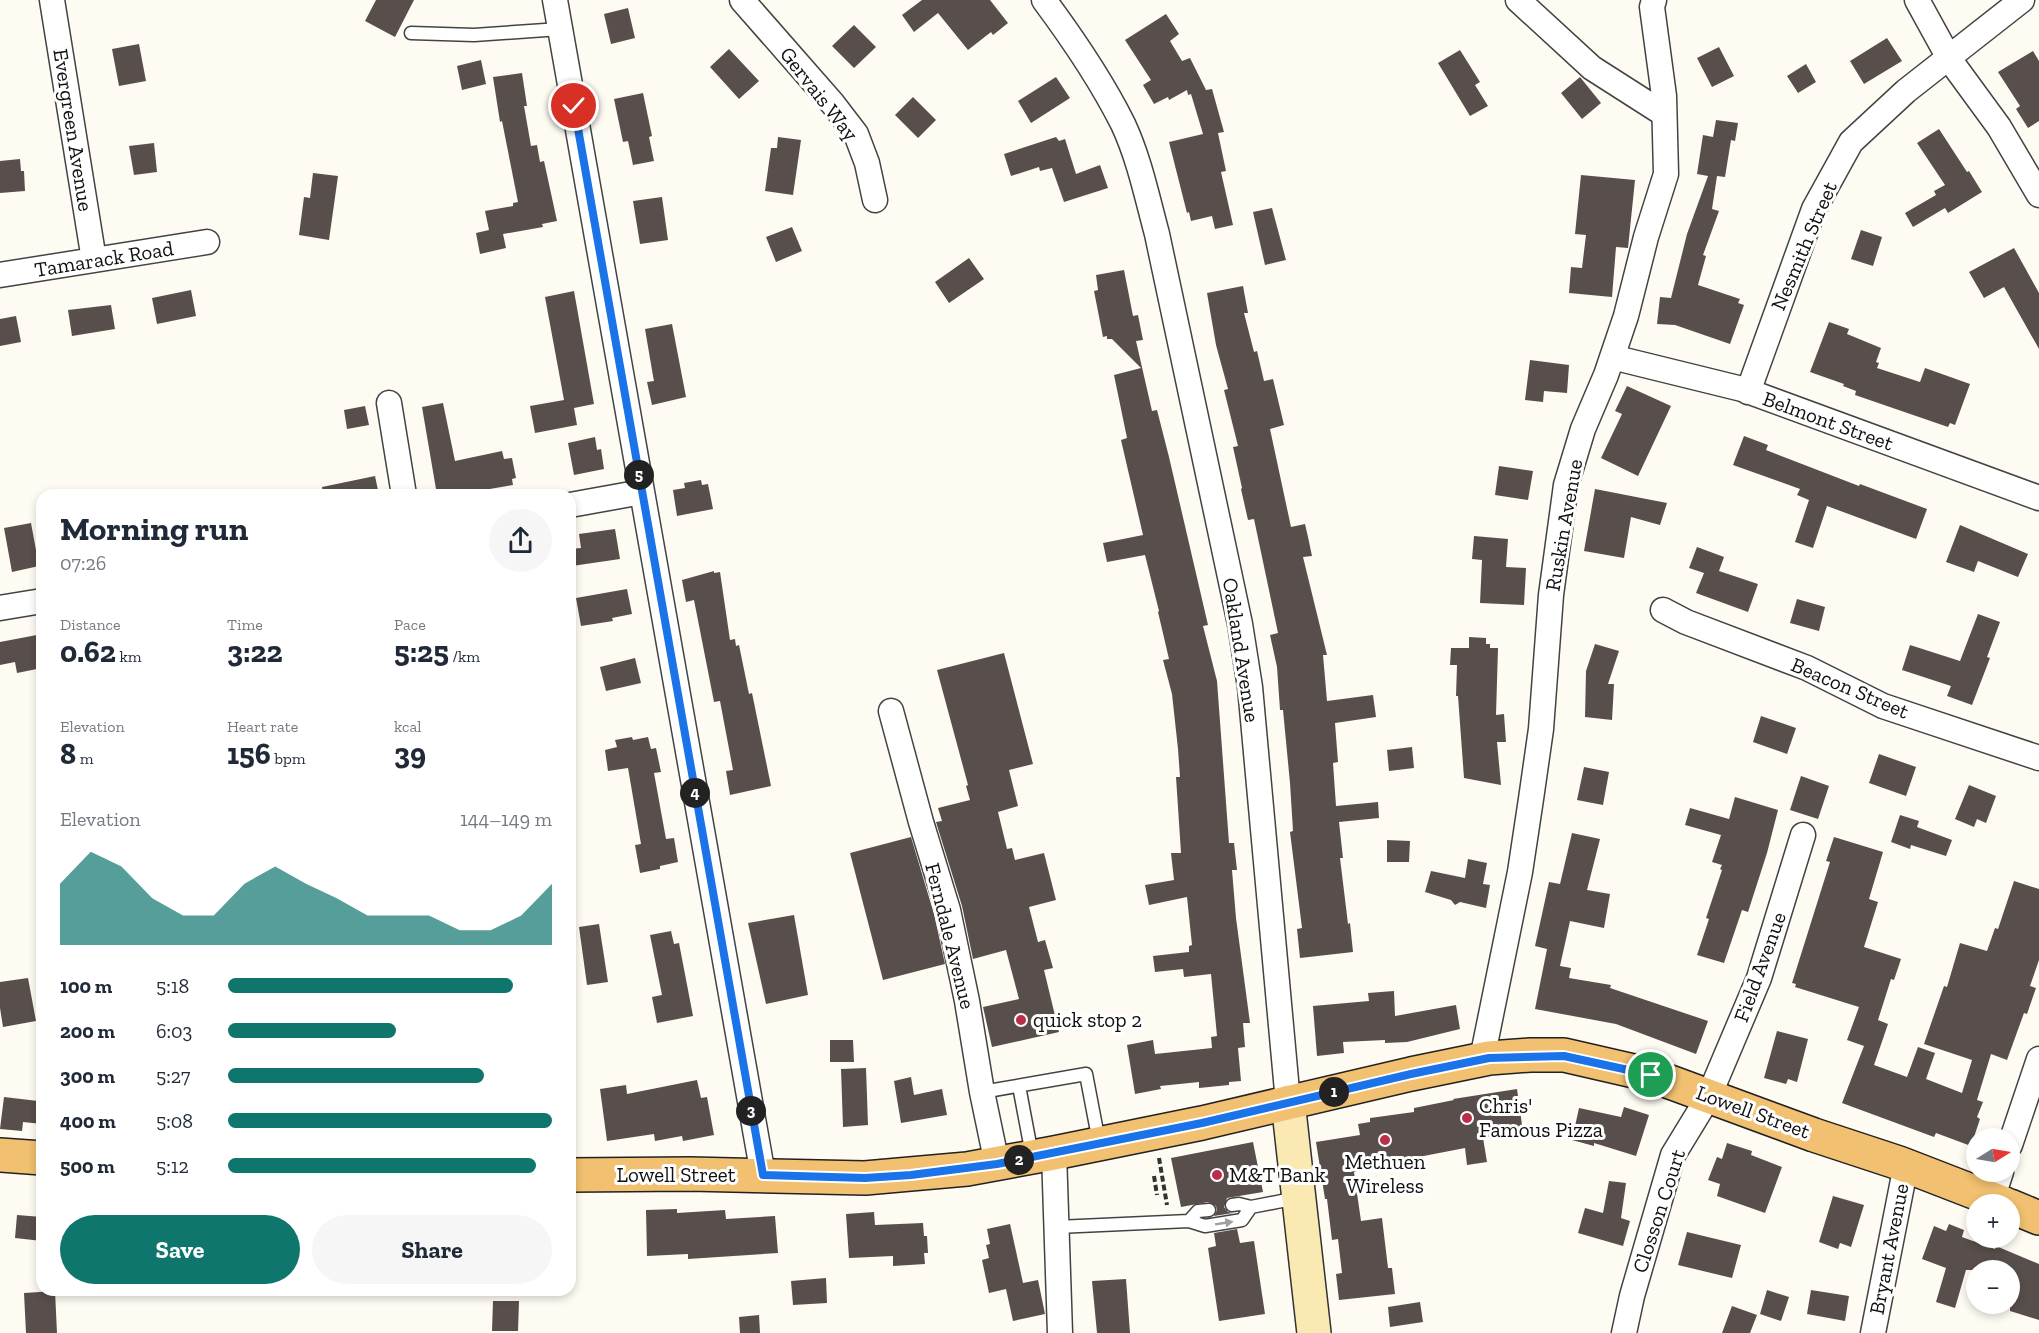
<!DOCTYPE html>
<html lang="en">
<head>
<meta charset="utf-8">
<style>
	body { margin:0; font-family:"Zilla Slab",serif; background:#f6f6f7; color:#1f2937; height:100vh; display:flex; flex-direction:column; font-size:22px; white-space:nowrap }
	* { box-sizing:border-box; margin:0 }
	p { font-size:20px; color:#747a83 }
	.icon { flex:none; width:33px; height:33px; fill:none; stroke:currentColor; stroke-width:2; stroke-linecap:round; stroke-linejoin:round }
	.map { position:relative; flex:1; overflow:hidden }
	.sheet { position:absolute; left:36px; top:489px; width:540px; height:807px; display:flex; flex-direction:column; background:#fff; border-radius:18px; box-shadow:0 3px 9px #0003 }
	.sheet>* { flex:none }
	.needle { width:39px; rotate:79deg }
	.fabs { position:absolute; left:1966px; top:1128px; display:grid; gap:12px }
	.fabs a { display:grid; place-items:center; width:54px; height:54px; border-radius:50%; background:#fff; box-shadow:0 3px 9px #0003; font-size:30px }
	.pin { position:absolute; display:grid; place-items:center; width:51px; height:51px; color:#fff; margin:-26px; border:3px solid #fff; border-radius:50%; box-shadow:0 2px 6px #0007 }
	.km { position:absolute; width:30px; height:30px; margin:-15px; border-radius:50%; background:#222; color:#fff; font-size:16px; line-height:30px; text-align:center }
	.round { display:grid; place-items:center; flex:none; width:63px; height:63px; border-radius:32px; background:#f6f6f7 }
	.headline { display:flex; align-items:center; justify-content:space-between; height:102px; padding:0 24px }
	h1 { font-size:33px; font-weight:700; line-height:45px }
	.figures { display:grid; grid-template-columns:repeat(3,1fr); gap:9px; height:102px; padding:6px 24px }
	.figures div { display:grid; align-content:center }
	.figures b { font-size:30px; font-weight:700 }
	.figures small { font-size:16px; font-weight:400 }
	.figures p { font-size:16px }
	.chart { height:168px; padding:12px 24px }
	.chart p { display:flex; justify-content:space-between }
	.chart svg { width:100%; height:108px; margin-top:6px; fill:#0f766e; opacity:.7 }
	.primary-button { display:flex; gap:12px; margin-top:auto; padding:12px 24px }
	.primary-button a { flex:1; height:69px; border-radius:36px; background:#0f766e; color:#fff; font-size:24px; font-weight:700; line-height:69px; text-align:center }
	.primary-button a+a { background:#f6f6f7; color:#1f2937 }
	ul { padding:0 24px; list-style:none; font-size:20px }
	li { display:grid; grid-template-columns:96px 72px 1fr; align-items:center; height:45px }
	li i { height:15px; border-radius:8px; background:#0f766e }
	.map>svg:first-child { display:block }
	.building { fill:#584f4c }
	.lines { fill:none; stroke-linecap:round; stroke-linejoin:round }
	.lane-casing { stroke:#434343; stroke-width:15 }
	.street-casing { stroke:#434343; stroke-width:27 }
	.secondary-casing { stroke:#323232; stroke-width:36 }
	.primary-casing { stroke:#212121; stroke-width:36 }
	.path { stroke:#323232; stroke-width:4; stroke-dasharray:6 3; stroke-linecap:butt }
	.lane { stroke:#fff; stroke-width:12 }
	.street { stroke:#fff; stroke-width:24 }
	.secondary { stroke:#fae9b2; stroke-width:33 }
	.primary { stroke:#f1c070; stroke-width:33 }
	.oneway { fill:#9f9f9f }
	.route-casing { stroke:#fff; stroke-width:12 }
	.route { stroke:#1a73e8; stroke-width:8 }
	.poi-dot { fill:#b92e48; stroke:#fff; stroke-width:2 }
	.labels { text-anchor:middle; stroke-width:6; stroke-linejoin:round; paint-order:stroke }
	.street-label { font-size:21px; fill:#101010; stroke:#fff }
	.poi-label { font-size:21px; fill:#101010; stroke:#fff; text-anchor:start }
</style>
</head>
<body>
<div class="map">
<svg width="2039" height="1333" viewBox="0 0 2039 1333">
	<rect width="100%" height="100%" fill="#fefbf3"/>
	<path class="building" d="M376,0H414L395,37L365,21Z
		M922,0H990L1008,23L993,35L991,32L968,50L938,13L914,32L902,15Z
		M628,8L635,38L611,44L604,14Z
		M1166,14L1179,34L1170,41L1182,61L1190,58L1206,90L1212,89L1224,132L1218,133L1226,171L1221,172L1233,225L1215,229L1212,216L1191,221L1189,212L1187,213L1169,142L1203,134L1191,94L1188,95L1187,90L1169,100L1168,97L1154,104L1143,85L1151,80L1125,40Z
		M854,25L876,47L854,68L832,46Z
		M1887,38L1902,61L1864,84L1850,61Z
		M139,44L146,81L119,86L112,49Z
		M1719,47L1734,76L1712,87L1697,58Z
		M729,49L759,81L739,99L710,67Z
		M1460,50L1480,82L1475,85L1488,106L1470,116L1438,63Z
		M2033,51L2039,61V121L2028,128L2016,109L2020,106L1998,72Z
		M481,60L486,84L462,90L457,66Z
		M1806,64L1816,82L1798,93L1787,76Z
		M522,73L527,106H524L531,146L537,145L540,162L544,161L557,221L542,224L543,227L503,234L506,248L480,254L476,233L489,230L485,211L513,206V203L518,202L502,121L500,122L493,77Z
		M1056,77L1070,98L1031,123L1018,101Z
		M1580,77L1601,103L1582,119L1561,93Z
		M643,93L652,136L649,137L654,161L633,165L628,141L623,142L614,99Z
		M913,97L936,120L918,138L895,115Z
		M1716,120L1738,123L1735,141L1731,140L1725,177L1717,176L1712,209L1719,211L1703,255L1706,256L1698,285L1740,299L1738,303L1744,305L1730,344L1675,325L1657,324L1660,297L1671,298L1687,234L1708,176L1697,174L1703,135L1713,137Z
		M1939,129L1967,172L1969,171L1982,192L1948,213L1945,208L1913,227L1905,213L1936,195L1934,191L1945,185L1917,143Z
		M778,137L801,140L793,195L765,191L771,148H777Z
		M1056,137L1059,141L1065,139L1076,174L1100,165L1108,188L1064,202L1052,168L1040,171L1039,167L1011,176L1004,154Z
		M154,143L157,172L134,175L129,146Z
		M20,159L21,171H24L25,191L0,193V161Z
		M313,173L338,176L329,240L299,235L304,197L310,198Z
		M1581,175L1635,180L1628,248L1616,247L1612,297L1569,293L1571,267L1582,268L1586,235L1575,234Z
		M662,197L668,240L640,244L633,201Z
		M1272,208L1286,260L1265,265L1253,212Z
		M792,227L802,251L776,262L766,237Z
		M1861,230L1882,237L1873,266L1851,259Z
		M2014,248L2039,293V349L2004,287L1984,298L1969,272Z
		M969,258L984,279L949,303L935,282Z
		M1124,270L1133,316L1138,315L1143,340L1136,341L1152,411L1157,410L1169,457L1208,625L1203,626L1217,681L1229,843H1234L1237,870H1232L1236,918L1250,1023H1243L1245,1047L1238,1048L1241,1081L1229,1082V1085L1199,1088V1082L1160,1086L1161,1089L1135,1094L1127,1045L1153,1040L1155,1054L1212,1048L1211,1037L1217,1036L1211,974L1184,977L1183,969L1155,972L1153,956L1189,952V946L1192,945L1187,897L1149,905L1145,885L1174,880L1171,853H1181L1176,777H1180L1178,749L1172,694L1163,660L1169,659L1158,612L1159,611L1145,555L1107,562L1103,543L1143,535L1121,440L1127,438L1114,375L1141,368L1112,339H1107V336L1103,337L1094,291L1098,290L1096,275Z
		M1243,286L1248,313H1244L1254,352L1257,351L1264,381L1273,379L1284,425L1270,429L1291,527L1305,524L1308,537L1312,556L1303,557L1327,655H1323L1327,701L1373,695L1376,717L1335,723L1338,762L1333,763L1336,806L1378,802L1379,818L1339,822L1343,858H1340L1348,924L1350,923L1353,952L1300,958L1297,929L1302,928L1290,832L1293,831L1290,783L1283,710H1280L1277,667L1270,635L1278,633L1254,519L1248,520L1241,489L1242,488L1233,447L1238,446L1224,390L1228,389L1216,345L1207,293Z
		M191,290L196,316L157,324L152,298Z
		M574,291L594,404L574,408L577,425L535,433L530,406L564,400L545,297Z
		M111,305L115,329L72,336L68,310Z
		M16,316L21,342L0,346V319Z
		M1829,322L1849,329L1847,334L1881,348L1876,362L1879,363L1877,368L1920,382L1925,368L1970,384L1955,425L1950,423L1948,427L1855,395L1856,391L1843,386L1844,384L1810,372Z
		M672,324L686,397L652,405L647,382L654,381L653,376L645,329Z
		M1530,360L1569,365L1567,393L1544,391L1543,402L1525,400Z
		M1627,386L1671,406L1638,476L1601,458L1622,414L1615,411Z
		M443,403L455,461L502,451L504,459L512,458L516,478L512,479L513,485L455,495H437L422,407Z
		M365,406L369,425L347,429L344,410Z
		M1744,436L1768,445L1766,450L1859,486L1860,484L1927,509L1916,539L1827,506L1813,548L1795,542L1809,500L1797,495L1800,489L1733,465Z
		M595,437L597,450L601,449L604,469L574,475L568,443Z
		M1499,466L1533,471L1528,500L1495,495Z
		M375,476L379,495H323L322,487Z
		M701,480L702,485L708,484L713,509L677,516L673,490L685,488L684,483Z
		M1595,489L1667,503L1660,525L1631,517L1624,558L1584,551Z
		M31,523L39,566L12,572L4,528Z
		M1960,525L2028,554L2018,577L1978,561L1974,572L1946,562Z
		M615,529L620,559L572,566L570,549L581,548L579,534Z
		M1474,536L1508,539L1506,567L1526,568L1524,605L1480,603L1482,560L1472,559Z
		M1697,547L1724,557L1719,571L1758,584L1748,612L1696,593L1704,573L1689,568Z
		M714,571V573L720,572L730,640L735,639L736,646L739,645L749,694L752,693L771,786L730,795L726,771L733,770L720,701L714,702L694,600L686,602L682,580Z
		M627,589L632,614L612,618L613,621L581,626L576,598Z
		M1797,599L1825,607L1819,631L1790,623Z
		M1978,614L2000,622L1987,657L1990,658L1972,705L1947,696L1951,686L1902,670L1910,645L1960,661Z
		M42,634V668L17,673L15,662L0,665V642Z
		M1469,637L1486,638V644H1490V648H1498L1496,715L1504,714L1506,742H1497L1501,785L1464,778L1458,696H1456L1457,665H1450L1451,648H1469Z
		M1595,644L1619,651L1608,684H1614L1612,720L1585,717L1586,671Z
		M1004,653L1033,764L1009,770L1018,806L998,812L1007,849L1012,848L1015,860L1044,853L1056,900L1029,907L1038,942L1045,940L1053,968L1044,970L1059,1032L992,1047L983,1007L1019,999L1006,950L973,959L962,906L936,822L942,821L938,808L970,800L966,786L968,785L937,670Z
		M635,658L641,683L606,691L600,667Z
		M1761,716L1796,728L1787,754L1753,742Z
		M632,737L633,740L648,737L651,749L656,748L661,772L654,773L666,839L674,838L678,862L660,866V869L640,873L635,845L641,844L628,768L608,771L605,750L617,747L615,740Z
		M1412,747L1414,768L1389,771L1387,750Z
		M1879,754L1916,767L1906,796L1869,783Z
		M1584,767L1609,772L1603,805L1577,800Z
		M1801,776L1829,786L1818,819L1790,810Z
		M1969,785L1996,796L1986,823L1977,819L1974,827L1955,819Z
		M1735,797L1778,810L1767,853L1748,912L1742,910L1724,963L1697,955L1709,919L1706,918L1722,870L1720,869L1722,865L1712,862L1721,835L1685,825L1690,808L1729,819Z
		M1900,815L1919,821L1917,827L1952,840L1946,856L1911,845L1910,849L1891,842Z
		M1572,833L1600,839L1587,890L1610,894L1604,928L1570,921L1560,966L1571,968L1569,978L1611,985L1610,988L1708,1021L1696,1054L1616,1024L1535,1009L1547,949L1535,946L1539,928L1549,882L1560,884Z
		M911,837L934,914L945,964L883,980L850,853Z
		M1834,837L1883,852L1869,899L1878,902L1864,947L1901,959L1894,980L1891,979L1878,1020L1888,1024L1874,1065L1907,1077L1918,1047L1935,1053L1926,1079L1962,1093L1972,1060L1924,1044L1944,986L1947,987L1960,943L1987,951L1995,928L1998,929L2014,881L2039,889V960L2030,986L2036,988L2027,1014L2024,1013L2007,1060L1991,1054L1977,1100L1983,1102L1977,1117L1980,1119L1971,1146L1936,1133L1934,1137L1842,1103L1864,1046L1847,1040L1859,1007L1795,987L1796,984L1792,983L1830,862L1826,861Z
		M1387,840L1410,841L1409,862H1387Z
		M1468,859L1487,863L1483,884L1490,885L1486,908L1460,902L1455,905L1451,900L1425,892L1431,871L1465,878Z
		M794,915L808,995L766,1004L748,923Z
		M599,924L608,982L587,985L579,927Z
		M671,931L674,944L679,943L693,1016L657,1023L652,997L662,995L650,935Z
		M28,978L36,1021L3,1027L0,1008V982Z
		M1394,991L1395,1016L1456,1005L1460,1029L1407,1042L1385,1043V1040L1343,1042L1344,1053L1317,1056L1313,1006L1369,1001L1368,993Z
		M1777,1031L1808,1039L1797,1082L1788,1079L1786,1084L1764,1078Z
		M830,1040H853L854,1062H830Z
		M866,1068L868,1125L843,1127L841,1069Z
		M911,1077L914,1095L942,1089L947,1115L901,1123L894,1081Z
		M697,1080L701,1098L707,1097L714,1135L683,1141L682,1136L655,1141L654,1134L607,1141L600,1089L626,1085L627,1094Z
		M1517,1089L1523,1132L1483,1138L1487,1162L1467,1165L1465,1148L1403,1160V1166L1354,1172L1361,1221L1382,1218L1388,1268H1392L1395,1294L1339,1300L1336,1274L1342,1273L1338,1239L1332,1240L1327,1199H1325L1316,1142L1360,1135L1358,1124L1370,1122V1118L1414,1112V1108L1454,1100L1453,1099Z
		M4,1097L38,1101L37,1107H42V1124L23,1122L22,1131L0,1129Z
		M1624,1107L1649,1115L1636,1156L1594,1143V1146L1572,1140L1579,1108L1621,1117Z
		M1253,1142L1263,1192L1227,1198L1224,1207L1228,1212L1233,1213L1214,1216L1217,1210L1216,1206L1208,1202L1181,1207L1171,1158Z
		M1727,1143L1752,1151L1751,1155L1782,1167L1765,1213L1717,1196L1720,1184L1708,1180L1717,1157L1722,1159Z
		M1609,1181L1626,1183L1621,1218L1630,1221L1623,1246L1578,1233L1585,1208L1603,1213Z
		M1833,1196L1864,1205L1851,1247L1840,1243L1838,1249L1819,1242Z
		M677,1209V1213L725,1210L726,1219L775,1216L778,1253L688,1259V1254L647,1256L646,1210Z
		M874,1212L875,1225L923,1223L924,1236H927L928,1253H924L925,1264L893,1266V1256L849,1258L846,1214Z
		M17,1215L42,1217V1241L15,1238Z
		M1010,1224L1023,1283L1038,1280L1045,1314L1013,1321L1006,1289L989,1293L982,1260L989,1258L986,1245L990,1244L987,1229Z
		M1949,1224L1964,1230L1962,1237L1995,1249L1996,1246L2039,1264V1320L2010,1311V1270H1966L1955,1308L1936,1302L1946,1268L1922,1259L1934,1226L1946,1231Z
		M1237,1229L1240,1243L1254,1241L1265,1314L1219,1321L1208,1248L1216,1246L1214,1233Z
		M1687,1232L1741,1245L1732,1278L1678,1265Z
		M826,1278L827,1303L793,1305L791,1281Z
		M1126,1279L1130,1333H1097L1092,1281Z
		M1767,1290L1789,1297L1781,1321L1760,1314Z
		M1811,1290L1849,1296L1845,1321L1807,1314Z
		M55,1291L57,1333H26L24,1293Z
		M493,1301H519L518,1331H492Z
		M1420,1302L1423,1322L1390,1327L1388,1307Z
		M1732,1306L1757,1315L1750,1333H1722Z
		M759,1315L760,1333H740L739,1317Z"/>
	<g class="lines">
		<defs>
			<path id="lane" d="M411,33L474,35L560,29
				M1019,1086L1032,1155
				M982,1092L1086,1074L1099,1142
				M1232,1205L1239,1204L1251,1207
				M1189,1221L1198,1211L1209,1210
				M1057,1227L1189,1221L1205,1226L1242,1220L1251,1207L1297,1198"/>
			<path id="street" d="M52,0L94,260
				M555,0L763,1175
				M742,0L833,104L856,134L867,163L875,200
				M1044,0C1073,39 1101,80 1123,124C1139,158 1147,197 1157,234L1240,624L1250,687L1288,1102
				M1518,0L1592,68L1664,114
				M1917,0L1950,60L1999,127L2039,195
				M0,275L207,242
				M1612,357L1742,389L2039,498
				M1748,392L1814,209L1851,142L1906,91L2022,0
				M389,403L404,495
				M570,505L642,492
				M0,608L42,601
				M1663,610L1686,622L1807,668L1883,706L2039,758
				M891,711L921,822L948,910L967,1001L982,1092L997,1164
				M1482,1059L1520,872L1531,799L1541,729L1551,595L1566,485L1583,429L1606,375L1626,316L1646,237L1666,174L1664,96L1652,7L1654,0
				M2010,1145L2039,1059
				M1054,1153L1060,1333
				M1992,1199L2001,1172
				M1624,1333L1632,1296L1673,1155L1709,1096L1759,978L1803,835
				M1873,1333L1906,1165"/>
			<path id="secondary" d="M1288,1102L1314,1333"/>
			<path id="primary" d="M0,1155L42,1158
				M570,1175L690,1174L865,1178L967,1169L1054,1153L1202,1123L1411,1074L1489,1058L1530,1055H1564L1651,1075L1814,1135L1899,1163L2005,1204
				M2010,1206L2039,1218"/>
		</defs>
		<use href="#lane" class="lane-casing"/>
		<use href="#street" class="street-casing"/>
		<use href="#secondary" class="secondary-casing"/>
		<use href="#primary" class="primary-casing"/>
		<path class="path" d="M1159,1158L1167,1205
			M1154,1176L1157,1195"/>
		<use href="#lane" class="lane"/>
		<use href="#street" class="street"/>
		<use href="#secondary" class="secondary"/>
		<use href="#primary" class="primary"/>
	</g>
	<defs><path id="oneway-solid" d="M-6-.8H1V-3.2L6.5 0L1 3.2V.8H-6Z" transform="scale(1.5)"/></defs>
	<use class="oneway" href="#oneway-solid" transform="translate(1224 1223) rotate(-9)"/>
	<g class="lines">
		<defs>
			<path id="route" d="M574,106L763,1175L865,1178L911,1175L997,1164L1202,1123L1411,1074L1489,1058L1564,1056L1651,1075"/>
		</defs>
		<use href="#route" class="route-casing"/>
		<use href="#route" class="route"/>
	</g>
	<g class="poi-dot">
		<circle cx="1021" cy="1020" r="6"/>
		<circle cx="1467" cy="1118" r="6"/>
		<circle cx="1385" cy="1140" r="6"/>
		<circle cx="1217" cy="1175" r="6"/>
	</g>
	<g class="labels">
		<g class="street-label">
			<text transform="translate(819 94) rotate(52)" y="7">Gervais Way</text>
			<text transform="translate(73 130) rotate(81)" y="7">Evergreen Avenue</text>
			<text transform="translate(1804 246) rotate(-67)" y="7">Nesmith Street</text>
			<text transform="translate(104 259) rotate(-9)" y="7">Tamarack Road</text>
			<text transform="translate(1828 421) rotate(20)" y="7">Belmont Street</text>
			<text transform="translate(1564 525) rotate(-80)" y="7">Ruskin Avenue</text>
			<text transform="translate(1241 650) rotate(81)" y="7">Oakland Avenue</text>
			<text transform="translate(1850 688) rotate(23)" y="7">Beacon Street</text>
			<text transform="translate(950 936) rotate(76)" y="7">Ferndale Avenue</text>
			<text transform="translate(1760 967) rotate(-70)" y="7">Field Avenue</text>
			<text transform="translate(1753 1112) rotate(20)" y="7">Lowell Street</text>
			<text x="676" y="1182">Lowell Street</text>
			<text transform="translate(1659 1211) rotate(-72)" y="7">Closson Court</text>
			<text transform="translate(1889 1249) rotate(-79)" y="7">Bryant Avenue</text>
		</g>
		<g class="poi-label">
			<text x="1033" y="1027">quick stop 2</text>
			<text x="1479" y="1113">Chris'<tspan x="1479" dy="24">Famous Pizza</tspan></text>
			<text x="1385" y="1169" text-anchor="middle">Methuen<tspan x="1385" dy="24">Wireless</tspan></text>
			<text x="1229" y="1182">M&amp;T Bank</text>
		</g>
	</g>
</svg>
<div class="fabs">
<a><svg class="needle" viewBox="-14 -14 28 28"><path d="M0-13l5 13h-10z" fill="#e53935"/><path d="M0 13l5-13h-10z" fill="#747a83"/></svg></a>
<a>+</a>
<a>−</a>
</div>
<div class="pin" style="left:1651px;top:1075px;background:#1e9e55"><svg class="icon" aria-label="arrive" viewBox="0 0 24 24"><path d="M6 21V4h12l-3 4 3 4H6"/></svg></div>
<div class="pin" style="left:574px;top:106px;background:#d93025"><svg class="icon" aria-label="check" viewBox="0 0 24 24"><path d="M5 12l5 5 9-10"/></svg></div>
<b class="km" style="left:1334px;top:1092px">1</b>
<b class="km" style="left:1019px;top:1160px">2</b>
<b class="km" style="left:751px;top:1111px">3</b>
<b class="km" style="left:695px;top:793px">4</b>
<b class="km" style="left:639px;top:475px">5</b>
<section class="sheet">
<div class="headline"><div><h1>Morning run</h1><p>07:26</p></div><a class="round"><svg class="icon" aria-label="share" viewBox="0 0 24 24"><path d="M12 15V3M7 8l5-5 5 5M5 13v7h14v-7"/></svg></a></div>
<div class="figures">
<div><p>Distance</p><b>0.62<small> km</small></b></div>
<div><p>Time</p><b>3:22</b></div>
<div><p>Pace</p><b>5:25<small> /km</small></b></div>
</div>
<div class="figures">
<div><p>Elevation</p><b>8<small> m</small></b></div>
<div><p>Heart rate</p><b>156<small> bpm</small></b></div>
<div><p>kcal</p><b>39</b></div>
</div>
<div class="chart"><p><span>Elevation</span>144–149 m</p>
<svg viewBox="0 0 160 44" preserveAspectRatio="none"><path d="M0 44V19L10 6L20 12L30 25L40 32L50 32L60 19L70 12L80 19L90 25L100 32L110 32L120 32L130 38L140 38L150 32L160 19V44z"/></svg>
</div>
<ul>
<li><b>100 m</b>5:18<i style="width:88%"></i></li>
<li><b>200 m</b>6:03<i style="width:52%"></i></li>
<li><b>300 m</b>5:27<i style="width:79%"></i></li>
<li><b>400 m</b>5:08<i style="width:100%"></i></li>
<li><b>500 m</b>5:12<i style="width:95%"></i></li>
</ul>
<div class="primary-button"><a>Save</a><a>Share</a></div>
</section>
</div>
</body>
</html>
